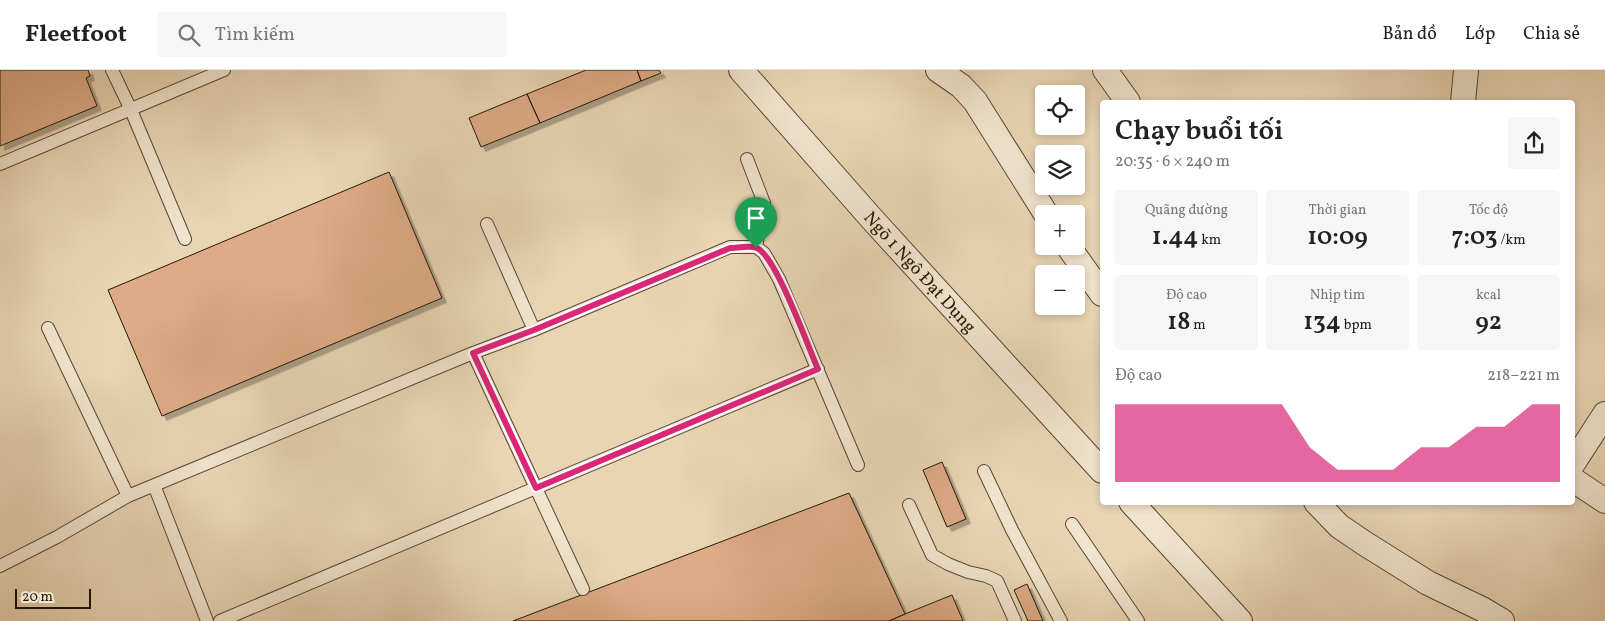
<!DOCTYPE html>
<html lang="vi">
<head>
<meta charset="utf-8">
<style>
	body { margin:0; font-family:Vollkorn,serif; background:#f6f6f6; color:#222; height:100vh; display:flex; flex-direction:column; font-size:19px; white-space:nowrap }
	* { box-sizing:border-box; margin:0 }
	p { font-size:16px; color:#767676 }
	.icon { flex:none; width:28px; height:28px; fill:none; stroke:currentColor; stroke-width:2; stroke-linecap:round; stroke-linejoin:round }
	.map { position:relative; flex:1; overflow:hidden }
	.details { position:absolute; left:1100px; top:30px; width:475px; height:405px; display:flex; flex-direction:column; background:#fff; border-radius:5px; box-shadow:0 2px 8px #0003 }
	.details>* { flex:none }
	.controls { position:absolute; left:1035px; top:15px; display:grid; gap:10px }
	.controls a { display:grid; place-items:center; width:50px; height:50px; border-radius:5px; background:#fff; box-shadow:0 2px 8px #0003; font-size:25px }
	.scale { position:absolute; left:15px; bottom:12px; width:76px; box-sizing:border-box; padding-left:5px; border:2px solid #251808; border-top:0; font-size:14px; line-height:18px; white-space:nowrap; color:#251808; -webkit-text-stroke:4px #f1e4ce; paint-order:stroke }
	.pin { position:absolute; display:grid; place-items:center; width:42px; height:42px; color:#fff; margin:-51px -21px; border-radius:50% 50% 50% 0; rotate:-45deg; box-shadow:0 0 5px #0007 }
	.pin .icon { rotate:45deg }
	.round { display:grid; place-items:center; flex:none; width:52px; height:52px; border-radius:5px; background:#f6f6f6 }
	.head { display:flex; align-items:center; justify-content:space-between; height:85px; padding:0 15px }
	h1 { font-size:28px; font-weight:600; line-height:38px }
	.stats { display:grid; grid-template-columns:repeat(3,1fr); gap:8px; height:85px; padding:5px 15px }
	.stats div { display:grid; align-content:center; border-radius:5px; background:#f6f6f6; text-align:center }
	.stats b { font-size:25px; font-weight:600 }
	.stats small { font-size:14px; font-weight:400 }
	.stats p { font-size:14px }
	.chart { height:140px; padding:10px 15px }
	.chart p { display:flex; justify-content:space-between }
	.chart svg { width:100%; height:90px; margin-top:5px; fill:#db2777; opacity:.7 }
	header { display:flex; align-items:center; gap:30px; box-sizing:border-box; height:70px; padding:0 25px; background:#fff; border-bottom:1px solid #e0e0e0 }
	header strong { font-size:24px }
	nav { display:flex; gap:28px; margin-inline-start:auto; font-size:18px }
	.search { width:350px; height:45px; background:#f6f6f6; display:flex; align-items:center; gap:12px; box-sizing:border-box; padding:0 18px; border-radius:5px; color:#767676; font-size:19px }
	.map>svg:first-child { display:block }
	.building { fill:#ddab86; stroke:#251808; filter:url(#shadow) }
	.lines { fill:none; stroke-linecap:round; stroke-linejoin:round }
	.service-casing { stroke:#564733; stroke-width:14 }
	.minor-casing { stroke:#564733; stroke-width:26 }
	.service { stroke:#f1e4ce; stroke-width:12 }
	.minor { stroke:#f1e4ce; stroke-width:24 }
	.route-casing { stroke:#fff; stroke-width:10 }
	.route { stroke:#db2777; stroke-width:6 }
	.labels { text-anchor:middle; stroke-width:5; stroke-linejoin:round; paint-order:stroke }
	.street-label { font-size:18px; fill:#251808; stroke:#f1e4ce }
</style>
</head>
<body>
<header>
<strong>Fleetfoot</strong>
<div class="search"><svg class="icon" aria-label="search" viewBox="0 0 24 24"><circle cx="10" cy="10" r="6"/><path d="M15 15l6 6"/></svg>Tìm kiếm</div>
<nav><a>Bản đồ</a><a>Lớp</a><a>Chia sẻ</a></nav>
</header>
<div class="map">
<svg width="1605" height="551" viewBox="0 0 1605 551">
	<defs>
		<filter id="shadow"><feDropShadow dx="4.5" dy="4.5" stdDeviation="0" flood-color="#0004"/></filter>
	</defs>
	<rect width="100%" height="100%" fill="#e9d5b4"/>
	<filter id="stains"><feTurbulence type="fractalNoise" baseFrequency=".004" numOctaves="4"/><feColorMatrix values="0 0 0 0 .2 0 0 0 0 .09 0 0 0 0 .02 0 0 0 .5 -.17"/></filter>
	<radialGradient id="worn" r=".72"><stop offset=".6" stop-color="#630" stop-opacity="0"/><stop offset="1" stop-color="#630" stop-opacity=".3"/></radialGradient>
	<path class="building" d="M0,0H88L90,6L86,8L97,36L0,76Z
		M586,0H637L641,11L540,53L527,24Z
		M637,0H659L661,3L641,11Z
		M527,24L540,53L481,77L469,48Z
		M389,102L442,228L162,346L108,220Z
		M942,392L966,449L947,457L923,400Z
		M849,423L905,544L889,551H513Z
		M1027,514L1043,551H1028L1014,520Z
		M952,525L963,551H889L905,544Z"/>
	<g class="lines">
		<defs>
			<path id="service" d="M112,0L131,40L185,169
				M747,89L764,133L756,177
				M0,94L224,0
				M487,154L534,260
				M48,258L128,426
				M473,283L583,519
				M984,401L1012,460L1061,551
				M154,415L207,551
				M909,435L932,485L948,494L968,502L986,506L997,511L1015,551
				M1072,454L1138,551
				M0,496L57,467L128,426L473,283L534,260L730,177H756L764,183L779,209L858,395
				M220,551L818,299"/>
			<g id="minor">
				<path id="s1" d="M741,0L872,149L1102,401"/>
				<path d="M938,0L961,16L975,31L1046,144"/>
				<path d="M1105,0L1128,32"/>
				<path d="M1463,32L1466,0"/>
				<path d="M1068,176L1102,224"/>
				<path d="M1572,395L1605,344"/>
				<path d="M1572,409L1605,431"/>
				<path d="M1131,432L1240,551"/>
				<path d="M1316,432L1339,456L1364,473L1428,513L1482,539L1502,551"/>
			</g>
		</defs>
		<use href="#service" class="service-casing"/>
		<use href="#minor" class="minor-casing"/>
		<use href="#service" class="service"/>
		<use href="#minor" class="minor"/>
	</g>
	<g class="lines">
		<defs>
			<path id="route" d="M730,178C737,178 750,175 757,178C776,186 808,277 818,299L536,418L473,283L534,260Z"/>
		</defs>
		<use href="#route" class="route-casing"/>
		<use href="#route" class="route"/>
	</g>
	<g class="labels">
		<g class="street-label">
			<text dy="6" stroke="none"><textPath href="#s1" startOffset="270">Ngõ 1 Ngô Đạt Dụng</textPath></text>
		</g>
	</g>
	<rect width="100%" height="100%" filter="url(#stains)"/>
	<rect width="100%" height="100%" fill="url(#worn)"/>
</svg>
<div class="controls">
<a><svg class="icon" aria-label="locate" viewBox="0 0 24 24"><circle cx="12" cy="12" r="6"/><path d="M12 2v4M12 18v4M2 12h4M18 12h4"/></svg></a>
<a><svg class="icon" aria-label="layers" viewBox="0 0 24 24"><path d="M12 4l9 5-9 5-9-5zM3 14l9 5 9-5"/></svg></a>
<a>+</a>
<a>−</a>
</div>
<div class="scale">20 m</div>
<div class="pin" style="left:756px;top:178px;background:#1e9e55"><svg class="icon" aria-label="arrive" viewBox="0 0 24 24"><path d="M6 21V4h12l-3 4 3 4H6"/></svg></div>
<section class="details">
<div class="head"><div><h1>Chạy buổi tối</h1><p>20:35 · 6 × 240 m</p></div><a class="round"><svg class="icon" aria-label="share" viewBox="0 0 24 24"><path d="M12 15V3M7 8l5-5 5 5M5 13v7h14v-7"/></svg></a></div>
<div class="stats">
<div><p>Quãng đường</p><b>1.44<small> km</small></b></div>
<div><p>Thời gian</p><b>10:09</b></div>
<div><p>Tốc độ</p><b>7:03<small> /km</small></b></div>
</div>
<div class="stats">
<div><p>Độ cao</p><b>18<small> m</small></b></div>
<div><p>Nhịp tim</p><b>134<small> bpm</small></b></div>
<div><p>kcal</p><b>92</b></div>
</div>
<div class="chart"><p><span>Độ cao</span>218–221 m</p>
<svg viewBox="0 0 160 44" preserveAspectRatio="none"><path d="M0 44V6L10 6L20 6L30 6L40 6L50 6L60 6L70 27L80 38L90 38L100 38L110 27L120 27L130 17L140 17L150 6L160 6V44z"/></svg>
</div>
</section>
</div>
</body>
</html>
